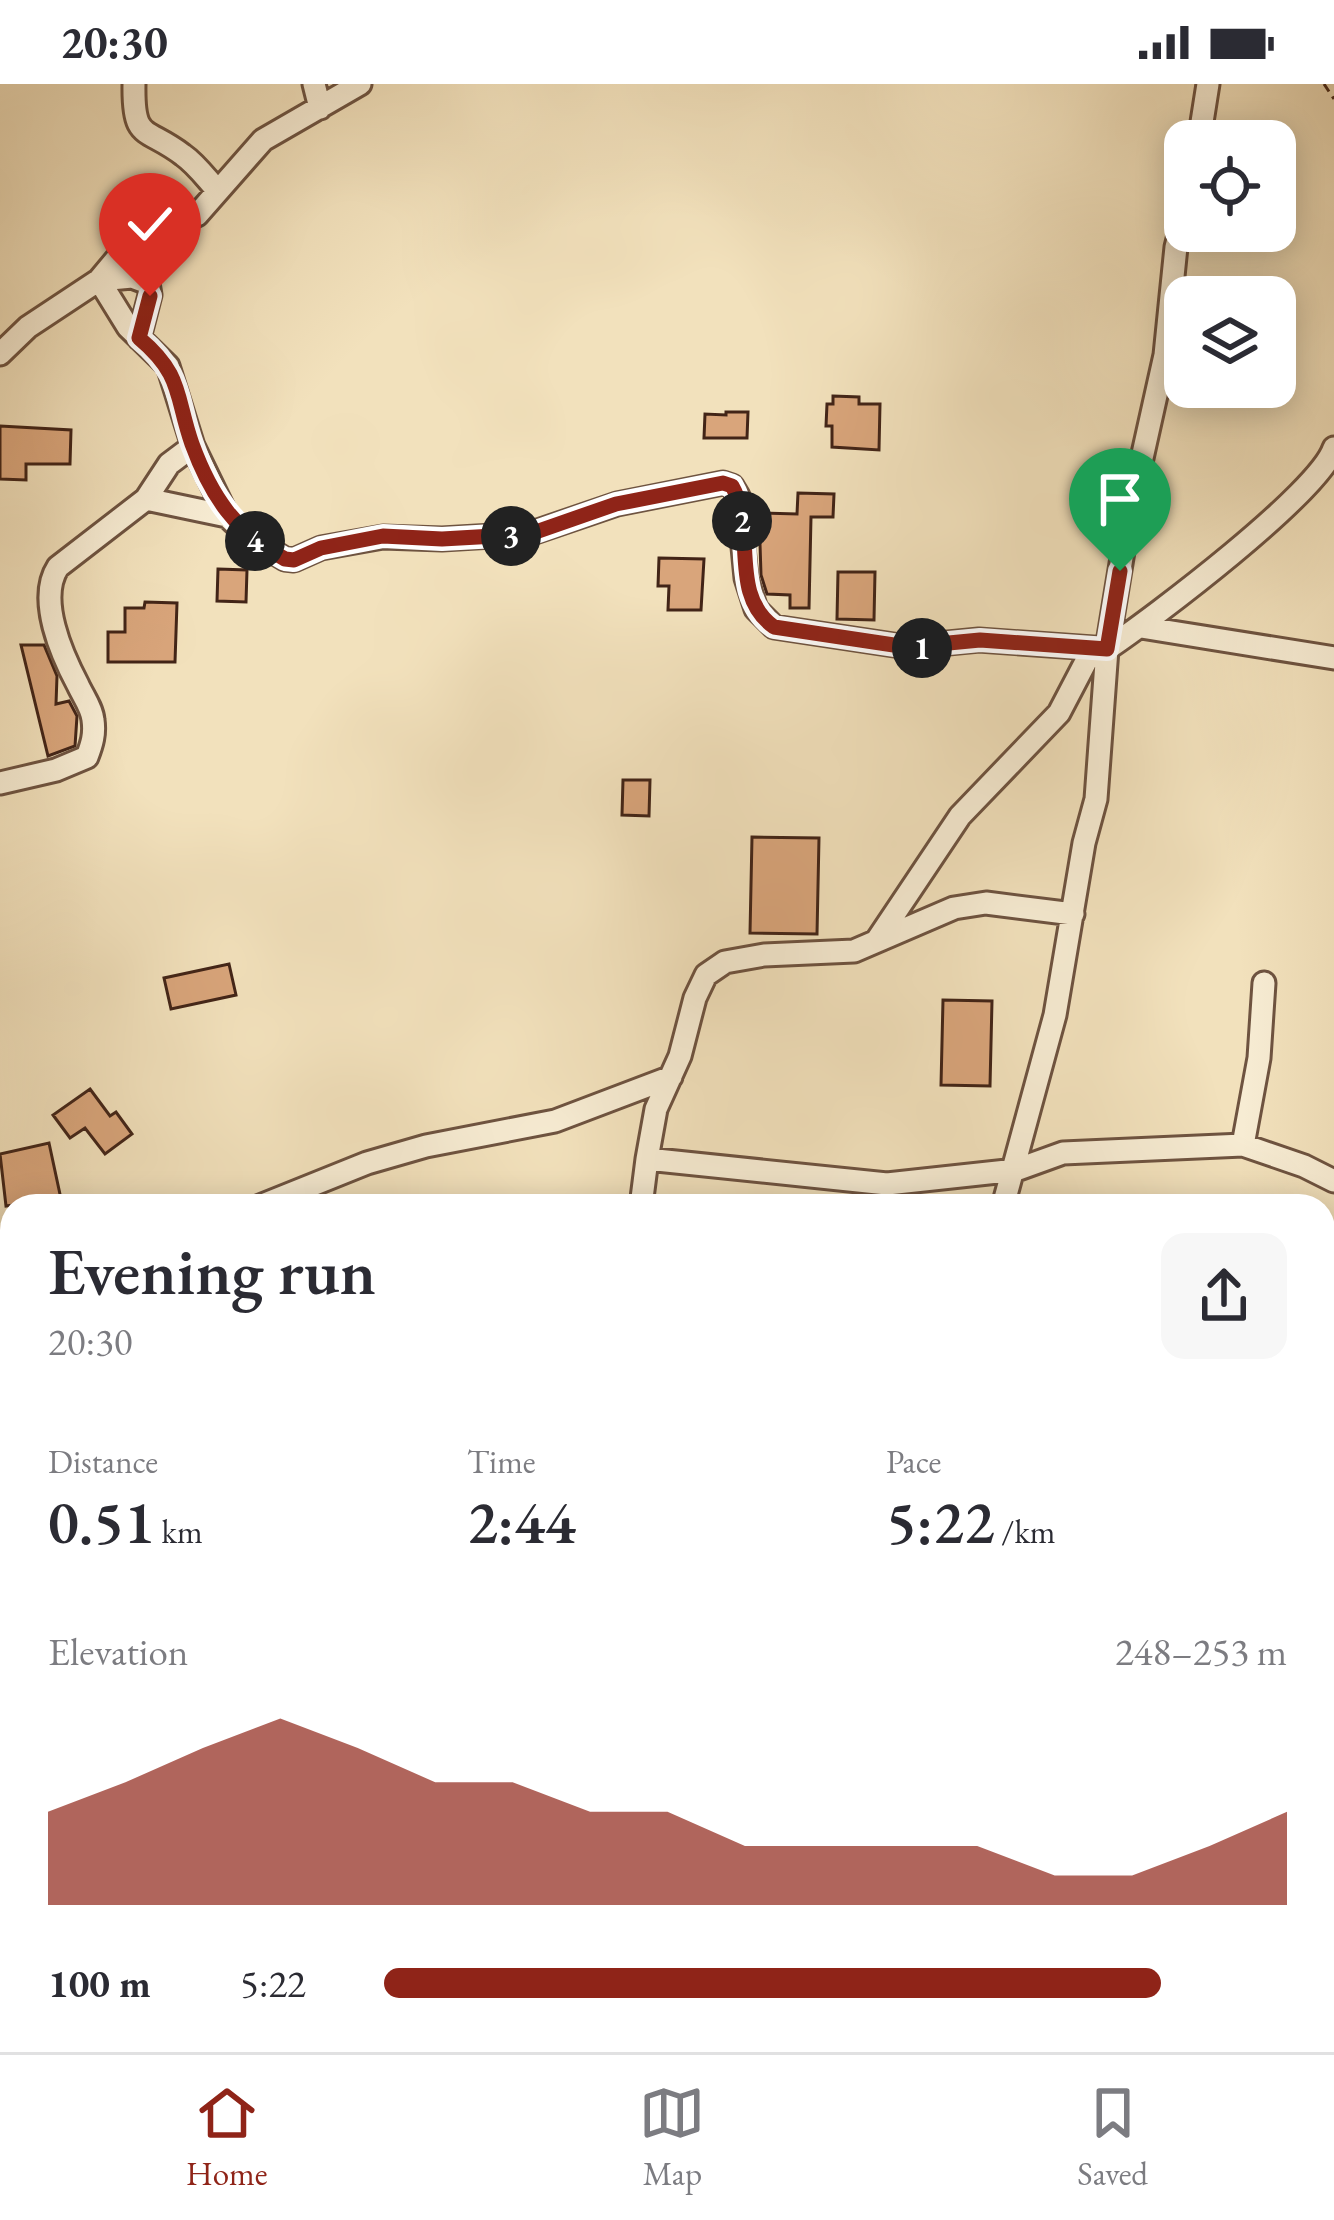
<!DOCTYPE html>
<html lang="en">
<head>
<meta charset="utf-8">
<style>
	body { margin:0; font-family:"EB Garamond",serif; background:#f7f7f7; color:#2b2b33; height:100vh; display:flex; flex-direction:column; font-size:45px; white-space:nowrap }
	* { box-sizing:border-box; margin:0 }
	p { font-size:39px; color:#7c7c81 }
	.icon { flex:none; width:66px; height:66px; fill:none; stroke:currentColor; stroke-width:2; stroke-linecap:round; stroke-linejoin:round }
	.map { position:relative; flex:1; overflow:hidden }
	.sheet { position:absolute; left:0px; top:1110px; width:1335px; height:858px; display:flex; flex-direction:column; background:#fff; border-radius:36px 36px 0 0; box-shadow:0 6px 30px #0003 }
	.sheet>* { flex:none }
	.fabs { position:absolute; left:1164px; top:36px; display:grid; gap:24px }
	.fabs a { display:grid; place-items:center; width:132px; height:132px; border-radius:24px; background:#fff; box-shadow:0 6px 30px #0003; font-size:60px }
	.pin { position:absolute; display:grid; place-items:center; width:102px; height:102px; color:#fff; margin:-123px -51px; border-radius:50% 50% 50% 0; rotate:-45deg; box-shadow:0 0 12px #0007 }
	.pin .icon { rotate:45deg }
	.km { position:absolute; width:60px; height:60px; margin:-30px; border-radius:50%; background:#222; color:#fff; font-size:33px; line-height:60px; text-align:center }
	.round { display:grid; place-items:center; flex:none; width:126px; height:126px; border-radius:24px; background:#f7f7f7 }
	.headline { display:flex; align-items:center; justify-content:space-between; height:204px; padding:0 48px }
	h1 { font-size:66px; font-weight:600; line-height:90px }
	.metrics { display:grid; grid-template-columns:repeat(3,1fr); gap:18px; height:204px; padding:12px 48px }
	.metrics div { display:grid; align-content:center }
	.metrics b { font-size:60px; font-weight:600 }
	.metrics small { font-size:33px; font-weight:400 }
	.metrics p { font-size:33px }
	.chart { height:336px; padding:24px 48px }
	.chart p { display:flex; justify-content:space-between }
	.chart svg { width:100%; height:216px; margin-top:12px; fill:#8f2418; opacity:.7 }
	ul { padding:0 48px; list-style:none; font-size:39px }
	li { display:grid; grid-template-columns:192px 144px 1fr; align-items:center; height:90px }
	li i { height:30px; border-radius:15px; background:#8f2418 }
	.status { display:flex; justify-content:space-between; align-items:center; height:84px; padding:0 60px; background:#fff; direction:ltr }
	.status svg { height:33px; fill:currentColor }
	.menu { display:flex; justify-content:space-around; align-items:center; height:168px; border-top:3px solid #e1e1e2; background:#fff; font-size:33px; color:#7c7c81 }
	.menu a { display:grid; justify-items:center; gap:6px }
	.menu .current { color:#8f2418 }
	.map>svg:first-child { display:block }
	.building { fill:#d9a57b; stroke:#422417; stroke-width:3 }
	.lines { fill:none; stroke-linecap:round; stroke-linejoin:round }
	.street-casing { stroke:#6e5340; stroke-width:27 }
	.secondary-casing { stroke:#422417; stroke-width:33 }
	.path { stroke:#422417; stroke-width:3; stroke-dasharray:9 6; stroke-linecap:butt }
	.street { stroke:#f7ecd3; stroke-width:21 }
	.secondary { stroke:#f7ecd3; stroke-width:27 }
	.route-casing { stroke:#fff; stroke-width:24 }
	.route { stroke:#8f2418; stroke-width:15 }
</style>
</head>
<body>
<div class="status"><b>20:30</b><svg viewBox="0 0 49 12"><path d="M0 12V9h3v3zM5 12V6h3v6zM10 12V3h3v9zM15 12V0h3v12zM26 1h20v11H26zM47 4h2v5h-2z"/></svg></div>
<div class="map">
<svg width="1334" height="1968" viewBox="0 0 1334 1968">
	<rect width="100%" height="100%" fill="#f2e1bc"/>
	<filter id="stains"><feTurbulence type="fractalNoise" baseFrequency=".00167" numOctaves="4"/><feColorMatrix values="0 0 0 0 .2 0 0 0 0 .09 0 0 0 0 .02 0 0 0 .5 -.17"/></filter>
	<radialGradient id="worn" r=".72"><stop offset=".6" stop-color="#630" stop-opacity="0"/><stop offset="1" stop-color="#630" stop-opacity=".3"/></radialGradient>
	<path class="building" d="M833,312L859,313V320H880L879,366L832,363V342H826L827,320H833Z
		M726,328H748L747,354H704L705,330L726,331Z
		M0,342L71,346L70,380H26V396L0,395Z
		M798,409L834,410L833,433H811L809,524H790V511L767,510L761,491L759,429L797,430Z
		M659,474L704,475L701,526H668L669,502H658Z
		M218,485L247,486L246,518L217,517Z
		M838,488H875L874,536L837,535Z
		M145,518L177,519L175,578H108V548H125V524H144Z
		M21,561H44L57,592L56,620L69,617L77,632L75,662L48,672Z
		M623,696H650L649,732L622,731Z
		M752,753L819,754L817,850L750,849Z
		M229,880L236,911L171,925L164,894Z
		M943,916L992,917L990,1002L941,1001Z
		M90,1005L110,1032L116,1028L132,1050L105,1070L85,1044L70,1054L53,1031Z
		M49,1059L61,1115L6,1122L0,1070Z"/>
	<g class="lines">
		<defs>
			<path id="street" d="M134,0C133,58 145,42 183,71C196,80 206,94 217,106
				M314,0L320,24
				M1199,57L1208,0
				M139,254L150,211L148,199L132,193L99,196L128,243L168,282L193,362L227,432L249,453L285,475L294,476L321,464L383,453L442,455L529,450L617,420L723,399L732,402L738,412L746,494L756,525L774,543L907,563L979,556L1107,565C1152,535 1319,409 1334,364
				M0,270L28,243L99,196L134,154L197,131L263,56L360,0
				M146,415L227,432
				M1141,543L1334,574
				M0,699L56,686L87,673C92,660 95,650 93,636C92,624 83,612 78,601C62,571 37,515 58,483L146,415L169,380L193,362
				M877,856L960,732L1059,629L1093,564
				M1243,1061L1259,974L1264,899
				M647,1075L656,1025L680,972L695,914L706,891L725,878L764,871L854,867L954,824L986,819L1073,830
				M260,1122L367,1079L426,1062L555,1037L671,993
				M641,1122L647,1075L887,1100L1016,1086L1063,1069L1243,1061L1304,1082L1334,1097
				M1003,1122L1055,931L1084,759L1096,715L1107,565L1128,437L1165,271L1176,163L1185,128
				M0,1220L12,1215
				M0,1443L12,1457
				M316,1968V1956
				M685,1968V1956
				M881,1968L883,1956
				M1092,1968L1094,1956"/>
			<path id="secondary" d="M0,1644L12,1671
				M101,1968L102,1956"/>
		</defs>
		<use href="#street" class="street-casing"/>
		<use href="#secondary" class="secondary-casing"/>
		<path class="path" d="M1324,0L1334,15
			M0,1308L12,1305"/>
		<use href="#street" class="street"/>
		<use href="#secondary" class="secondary"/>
	</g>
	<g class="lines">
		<defs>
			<path id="route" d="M150,212L139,254C183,291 175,311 192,360C211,412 236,449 285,475L294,476L321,464L383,452L442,455L530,450L616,420L723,399L732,402C757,445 728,510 774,543L907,563L980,556L1107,565L1120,487"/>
		</defs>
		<use href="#route" class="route-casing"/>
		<use href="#route" class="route"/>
	</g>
	<rect width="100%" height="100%" filter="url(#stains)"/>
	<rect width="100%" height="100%" fill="url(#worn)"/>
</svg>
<div class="fabs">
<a><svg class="icon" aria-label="locate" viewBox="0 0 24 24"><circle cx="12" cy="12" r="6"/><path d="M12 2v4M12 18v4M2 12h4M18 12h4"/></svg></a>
<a><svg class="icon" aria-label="layers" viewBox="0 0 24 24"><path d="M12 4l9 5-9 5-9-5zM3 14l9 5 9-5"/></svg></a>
</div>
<div class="pin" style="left:1120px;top:487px;background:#1e9e55"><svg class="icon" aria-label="arrive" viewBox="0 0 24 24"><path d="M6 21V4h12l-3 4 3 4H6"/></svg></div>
<div class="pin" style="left:150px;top:212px;background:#d93025"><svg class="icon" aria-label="check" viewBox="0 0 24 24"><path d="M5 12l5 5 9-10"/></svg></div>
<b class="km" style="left:922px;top:564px">1</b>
<b class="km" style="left:742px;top:437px">2</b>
<b class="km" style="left:511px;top:452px">3</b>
<b class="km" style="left:255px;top:457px">4</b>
<section class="sheet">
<div class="headline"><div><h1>Evening run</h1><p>20:30</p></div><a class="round"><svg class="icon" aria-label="share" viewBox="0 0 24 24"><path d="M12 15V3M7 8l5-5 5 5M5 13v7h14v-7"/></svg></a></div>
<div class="metrics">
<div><p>Distance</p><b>0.51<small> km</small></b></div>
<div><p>Time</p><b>2:44</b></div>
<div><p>Pace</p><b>5:22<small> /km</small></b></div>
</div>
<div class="chart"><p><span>Elevation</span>248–253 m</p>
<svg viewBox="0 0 160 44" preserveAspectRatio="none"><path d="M0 44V25L10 19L20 12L30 6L40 12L50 19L60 19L70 25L80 25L90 32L100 32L110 32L120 32L130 38L140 38L150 32L160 25V44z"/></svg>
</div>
<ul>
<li><b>100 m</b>5:22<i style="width:86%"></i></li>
</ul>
</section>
</div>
<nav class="menu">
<a class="current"><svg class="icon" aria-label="home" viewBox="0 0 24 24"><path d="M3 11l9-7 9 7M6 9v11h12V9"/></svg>Home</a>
<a><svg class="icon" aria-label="map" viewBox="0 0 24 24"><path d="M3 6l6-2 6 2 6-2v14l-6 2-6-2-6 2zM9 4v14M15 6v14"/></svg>Map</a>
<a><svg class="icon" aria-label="saved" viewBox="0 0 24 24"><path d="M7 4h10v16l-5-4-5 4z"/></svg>Saved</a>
</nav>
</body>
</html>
